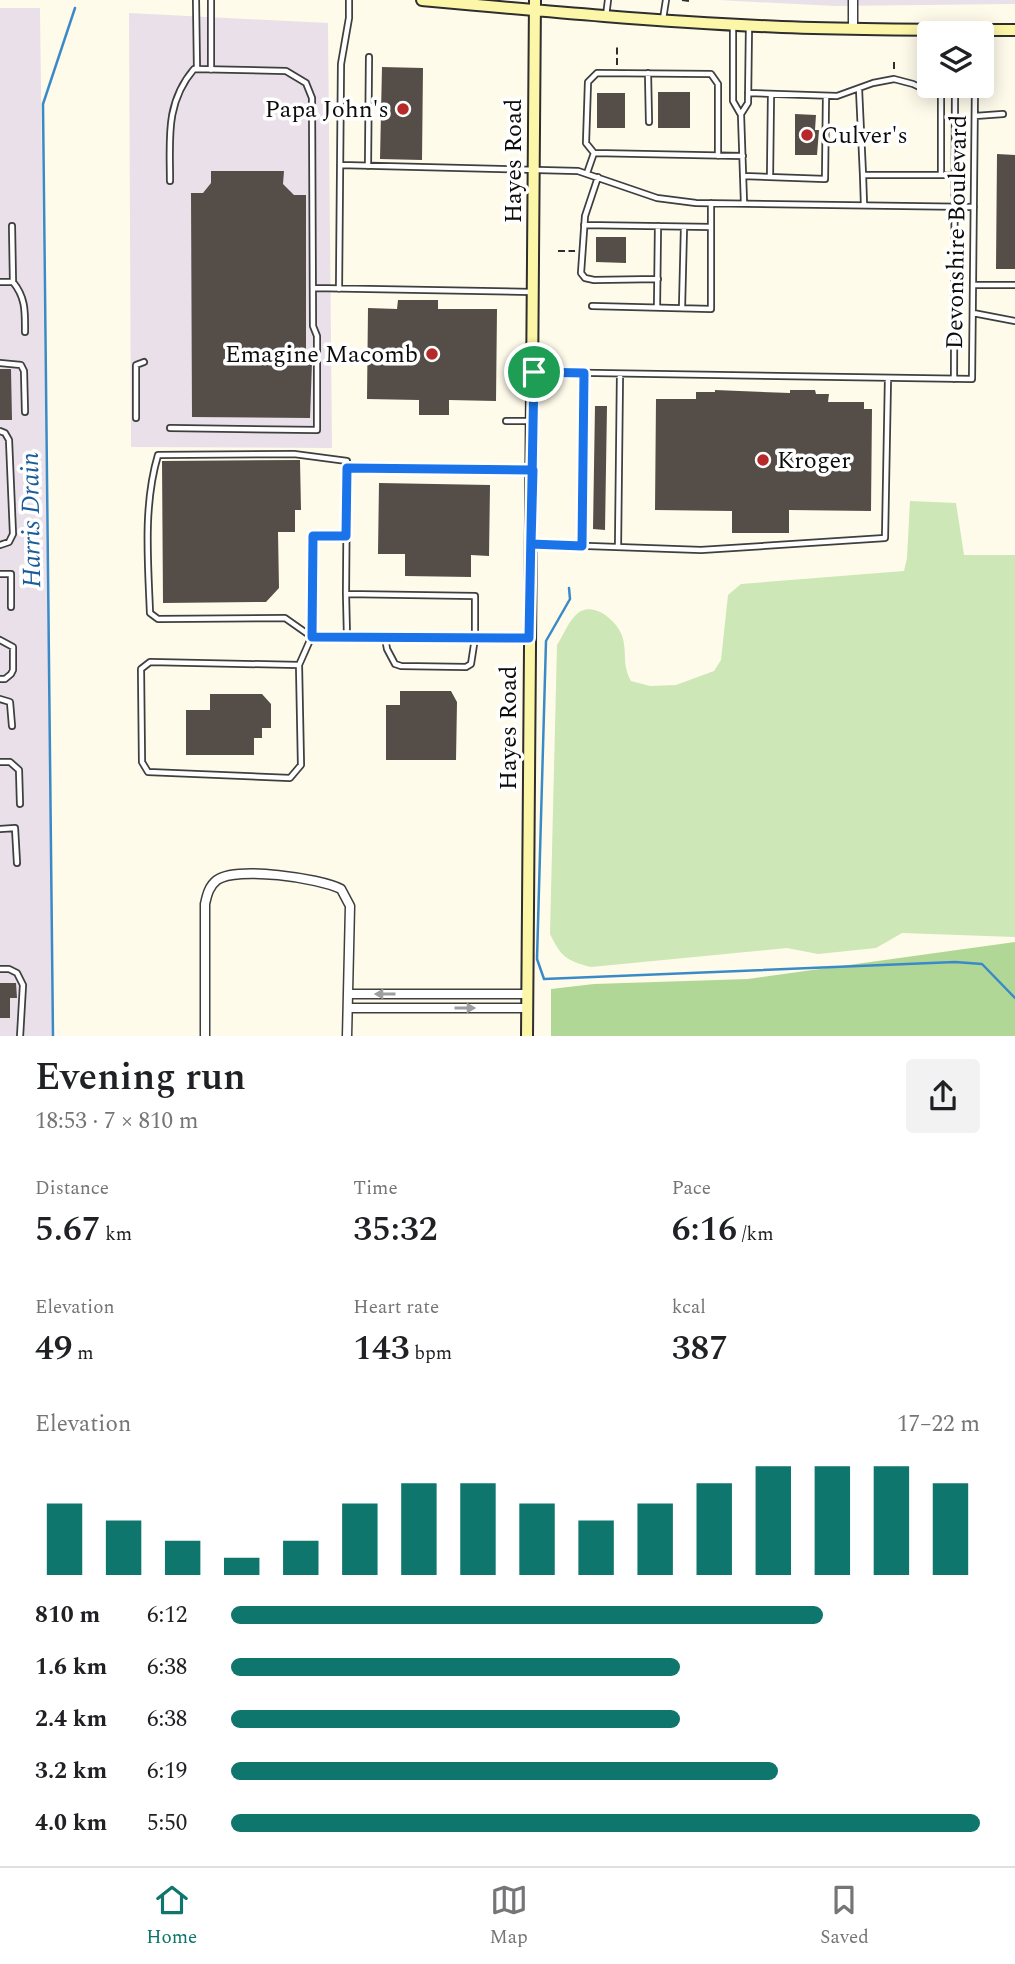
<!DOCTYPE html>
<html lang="en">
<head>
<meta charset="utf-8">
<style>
	body { margin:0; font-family:Spectral,serif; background:#f2f2f2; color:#202124; height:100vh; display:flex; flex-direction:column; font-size:26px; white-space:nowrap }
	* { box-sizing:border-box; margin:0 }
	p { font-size:23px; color:#757577 }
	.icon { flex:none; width:38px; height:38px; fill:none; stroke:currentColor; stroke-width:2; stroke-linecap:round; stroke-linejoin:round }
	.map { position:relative; height:1036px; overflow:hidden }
	.drawer { display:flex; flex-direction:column; background:#fff; flex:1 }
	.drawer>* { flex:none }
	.fabs { position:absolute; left:917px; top:21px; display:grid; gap:14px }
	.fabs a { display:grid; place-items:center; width:77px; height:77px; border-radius:7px; background:#fff; box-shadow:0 4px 18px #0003; font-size:35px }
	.pin { position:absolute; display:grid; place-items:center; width:60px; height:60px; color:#fff; margin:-30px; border:4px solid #fff; border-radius:50%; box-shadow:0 2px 7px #0007 }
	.round { display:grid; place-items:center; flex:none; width:74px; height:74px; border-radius:7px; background:#f2f2f2 }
	.overview { display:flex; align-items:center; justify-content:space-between; height:119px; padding:0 35px }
	h1 { font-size:38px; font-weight:600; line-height:52px }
	.stats { display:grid; grid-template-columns:repeat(3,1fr); gap:10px; height:119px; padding:7px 35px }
	.stats div { display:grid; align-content:center }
	.stats b { font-size:35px; font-weight:600 }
	.stats small { font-size:19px; font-weight:400 }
	.stats p { font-size:19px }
	.chart { height:196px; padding:14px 35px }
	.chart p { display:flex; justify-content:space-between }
	.chart svg { width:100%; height:126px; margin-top:7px; stroke:#0f766e; stroke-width:6 }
	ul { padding:0 35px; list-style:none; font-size:23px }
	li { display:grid; grid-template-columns:112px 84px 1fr; align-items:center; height:52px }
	li i { height:18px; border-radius:9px; background:#0f766e }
	.dock { display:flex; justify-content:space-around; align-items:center; height:98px; border-top:2px solid #e0e0e0; background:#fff; font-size:19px; color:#757577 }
	.dock a { display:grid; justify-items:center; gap:4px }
	.dock .selected { color:#0f766e }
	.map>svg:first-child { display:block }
	.industrial { fill:#eae0ea }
	.green { fill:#cde7b6 }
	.forest { fill:#b1d796 }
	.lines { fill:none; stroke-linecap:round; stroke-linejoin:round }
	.stream { stroke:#3b8ac8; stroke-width:2.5 }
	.building { fill:#544d48 }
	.lane-casing { stroke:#3f3f3f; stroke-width:8 }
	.street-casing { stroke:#3f3f3f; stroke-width:11 }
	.secondary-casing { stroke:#2e2e2e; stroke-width:14 }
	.path { stroke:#2e2e2e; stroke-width:2; stroke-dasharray:7 3.5; stroke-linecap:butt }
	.lane { stroke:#fff; stroke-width:4.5 }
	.street { stroke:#fff; stroke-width:8 }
	.secondary { stroke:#fcf6a8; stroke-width:10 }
	.oneway { fill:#9e9e9e }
	.route-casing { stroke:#fff; stroke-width:14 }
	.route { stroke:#1a73e8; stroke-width:9 }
	.poi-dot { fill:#b6292a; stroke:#fff; stroke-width:2.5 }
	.labels { text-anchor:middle; stroke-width:7; stroke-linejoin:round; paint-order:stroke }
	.poi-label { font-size:24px; fill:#0c0c0c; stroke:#fff; text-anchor:end }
	.street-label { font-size:24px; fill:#0c0c0c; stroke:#fff }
	.water-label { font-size:26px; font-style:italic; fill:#1a5c98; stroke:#fff }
</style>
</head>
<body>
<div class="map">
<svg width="1015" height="1037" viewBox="0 0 1015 1037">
	<rect width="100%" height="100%" fill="#fefbeb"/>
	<path class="industrial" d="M718,0H1015V4L834,6Z
		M0,8H40L53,1036H0Z
		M129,13L328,23L332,448L131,447Z"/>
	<path class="green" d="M910,501L956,503L964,555H1015V937L902,933L876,948L818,954L787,948L591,967C567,961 561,957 550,934L557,645C563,636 569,620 578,613C594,600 620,623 623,639C627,656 622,664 631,681L650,686L676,685L714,671L721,660L728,595L741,584L904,571L907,558Z"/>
	<path class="forest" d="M1015,942V1036H551V989L594,984L748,979Z"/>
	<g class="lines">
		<path class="stream" d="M569,588L570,599L546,641L537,959L544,979L955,962L982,964L1015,998
			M53,1037L43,104L75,8"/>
	</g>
	<path class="building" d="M382,67L423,68L422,160L380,159Z
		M658,92H690V128H658Z
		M597,93H625V128H597Z
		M795,114L816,115L815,130H819L817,155H795Z
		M997,154L1015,155V269H996Z
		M211,171H284L283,184L294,195H306V362H312L310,418L192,417L191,193H203L211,183Z
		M596,237H626V263L596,262Z
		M398,300H438V309H497L496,401L449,400V415H419V400L367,399L368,308L397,309Z
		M0,369H11L12,420H0Z
		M715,390L790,393V390H815L816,394H829L828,402H864V409H872L871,511L789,510V533H732V511L655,510L656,399H696V392H715Z
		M595,406H607L605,530L593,529Z
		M300,460L301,510H295V532H278L279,588L266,602L163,603L162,461Z
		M379,483L490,485L489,556L471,555V577L405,576V554H378Z
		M400,691H451L457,702L456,760H386V705H400Z
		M210,694H262L271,704V728H262V738H254V755H186V710H210Z
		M0,983H16L17,998H10V1018H0Z"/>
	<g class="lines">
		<defs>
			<path id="lane" d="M196,0L197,69
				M606,16L608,0
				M663,19L666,0
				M733,25V101L741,115L744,203
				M211,70V0
				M648,73L649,122
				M859,89L863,175
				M748,93L837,96L873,83L894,79L913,84L932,93H954
				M741,114L748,103L749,26
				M975,116L1003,114
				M718,156V84L711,74L597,73L588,82L586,143L594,153L743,156
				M340,165L578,171L657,198L696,203L974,207
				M368,166L369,57
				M587,173L594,153
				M941,175V93
				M743,176L825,179L826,96
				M598,177L585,216L581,273L585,278L594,280L658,279
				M770,177L771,94
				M170,181C170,139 165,103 194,69L286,71L306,83L312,98L313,326L317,336V430L170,428
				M864,205L863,175H954
				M584,225L711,227
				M12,226L13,282
				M0,282H13C26,298 25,312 25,332
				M973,285H1015
				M313,288L532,292
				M339,289L341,64L349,18V0
				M592,306L711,309V203
				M657,307L658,226
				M682,308L684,227
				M973,313L1015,321
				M0,363L21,365L24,371L25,412
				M535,372L972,379L975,86
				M954,379L955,86
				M136,418V365L144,362
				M506,421H532
				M0,431L5,433L9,440L13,534L9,542L0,545
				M347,468L532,470
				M532,544L701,550L885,538L888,378
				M582,546L584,373
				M618,547L620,374
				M0,574H11V607
				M346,594L347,468V461L294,454L158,455C143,505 148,562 150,613L158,619L285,618L312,637L313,536H346
				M347,636L346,594L475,596V638L471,664L466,667L401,666L395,664L387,649L385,638
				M0,640L13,647V670L11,674L5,679H0
				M299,665L150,662L141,669L142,762L148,772L290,778L301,765L299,665L311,638
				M0,699L10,702L12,726
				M0,762H10L19,770L20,804
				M0,829L15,828L17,863
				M0,969H9L17,973L23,985L20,1037"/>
			<path id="street" d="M853,29V0
				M312,637L529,638
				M348,994H527
				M348,1008H527
				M205,1037V904C207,895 209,886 217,880C237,866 319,878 341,889L350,906L347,1037"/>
			<path id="secondary" d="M422,0C542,11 661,22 782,27C859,30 937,30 1015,30
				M527,1037L535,0"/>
		</defs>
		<use href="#lane" class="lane-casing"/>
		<use href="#street" class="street-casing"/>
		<use href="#secondary" class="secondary-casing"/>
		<path class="path" d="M682,0L689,1
			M894,62V71
			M617,65V45
			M558,251H575"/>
		<use href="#lane" class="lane"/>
		<use href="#street" class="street"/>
		<use href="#secondary" class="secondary"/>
	</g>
	<defs><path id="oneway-solid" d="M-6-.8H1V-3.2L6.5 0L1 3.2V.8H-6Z" transform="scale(1.75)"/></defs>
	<g class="oneway">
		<use href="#oneway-solid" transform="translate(385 994) rotate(-180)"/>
		<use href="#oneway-solid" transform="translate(465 1008)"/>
	</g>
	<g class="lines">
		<defs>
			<path id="route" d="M534,372C533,461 530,549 529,638L312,637L313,536H346L347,468L533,470L531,544L582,546L584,373L534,372"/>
		</defs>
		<use href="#route" class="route-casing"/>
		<use href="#route" class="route"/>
	</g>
	<g class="poi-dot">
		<circle cx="403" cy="109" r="7"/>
		<circle cx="807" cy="135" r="7"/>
		<circle cx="432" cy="354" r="7"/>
		<circle cx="763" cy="460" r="7"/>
	</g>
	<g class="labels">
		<g class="poi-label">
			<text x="389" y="117">Papa John's</text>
			<text x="821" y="143" text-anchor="start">Culver's</text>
			<text x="418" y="362">Emagine Macomb</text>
			<text x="777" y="468" text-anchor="start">Kroger</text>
		</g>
		<g class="street-label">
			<text transform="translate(513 161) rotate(-90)" y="8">Hayes Road</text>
			<text transform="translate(956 232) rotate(-89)" y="8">Devonshire Boulevard</text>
			<text transform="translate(508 728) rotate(-90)" y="8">Hayes Road</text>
		</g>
		<g class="water-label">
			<text transform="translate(30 520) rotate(-91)" y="9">Harris Drain</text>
		</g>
	</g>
</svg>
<div class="fabs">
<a><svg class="icon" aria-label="layers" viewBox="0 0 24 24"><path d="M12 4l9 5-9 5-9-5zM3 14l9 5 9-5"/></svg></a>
</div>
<div class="pin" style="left:534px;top:372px;background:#1e9e55"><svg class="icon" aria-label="arrive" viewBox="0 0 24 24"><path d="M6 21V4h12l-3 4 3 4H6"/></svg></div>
</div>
<section class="drawer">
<div class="overview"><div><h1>Evening run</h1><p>18:53 · 7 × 810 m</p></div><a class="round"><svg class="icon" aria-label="share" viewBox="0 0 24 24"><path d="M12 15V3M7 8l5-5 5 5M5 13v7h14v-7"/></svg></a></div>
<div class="stats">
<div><p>Distance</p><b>5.67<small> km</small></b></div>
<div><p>Time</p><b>35:32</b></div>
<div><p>Pace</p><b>6:16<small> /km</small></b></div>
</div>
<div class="stats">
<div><p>Elevation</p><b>49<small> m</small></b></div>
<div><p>Heart rate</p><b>143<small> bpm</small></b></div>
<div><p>kcal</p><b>387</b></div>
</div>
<div class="chart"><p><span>Elevation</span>17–22 m</p>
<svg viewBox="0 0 160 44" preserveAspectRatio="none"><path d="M5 44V19M15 44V25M25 44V32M35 44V38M45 44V32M55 44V19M65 44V12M75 44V12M85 44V19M95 44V25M105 44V19M115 44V12M125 44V6M135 44V6M145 44V6M155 44V12"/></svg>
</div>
<ul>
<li><b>810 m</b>6:12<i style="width:79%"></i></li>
<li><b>1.6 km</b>6:38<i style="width:60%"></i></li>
<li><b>2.4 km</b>6:38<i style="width:60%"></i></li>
<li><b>3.2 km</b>6:19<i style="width:73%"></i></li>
<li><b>4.0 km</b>5:50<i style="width:100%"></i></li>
</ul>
</section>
<nav class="dock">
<a class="selected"><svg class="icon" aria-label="home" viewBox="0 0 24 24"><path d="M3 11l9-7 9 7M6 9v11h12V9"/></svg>Home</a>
<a><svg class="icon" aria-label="map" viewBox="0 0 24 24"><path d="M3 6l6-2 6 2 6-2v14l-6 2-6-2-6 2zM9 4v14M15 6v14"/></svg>Map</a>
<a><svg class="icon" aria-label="saved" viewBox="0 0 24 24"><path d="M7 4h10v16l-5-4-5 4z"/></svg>Saved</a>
</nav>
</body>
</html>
